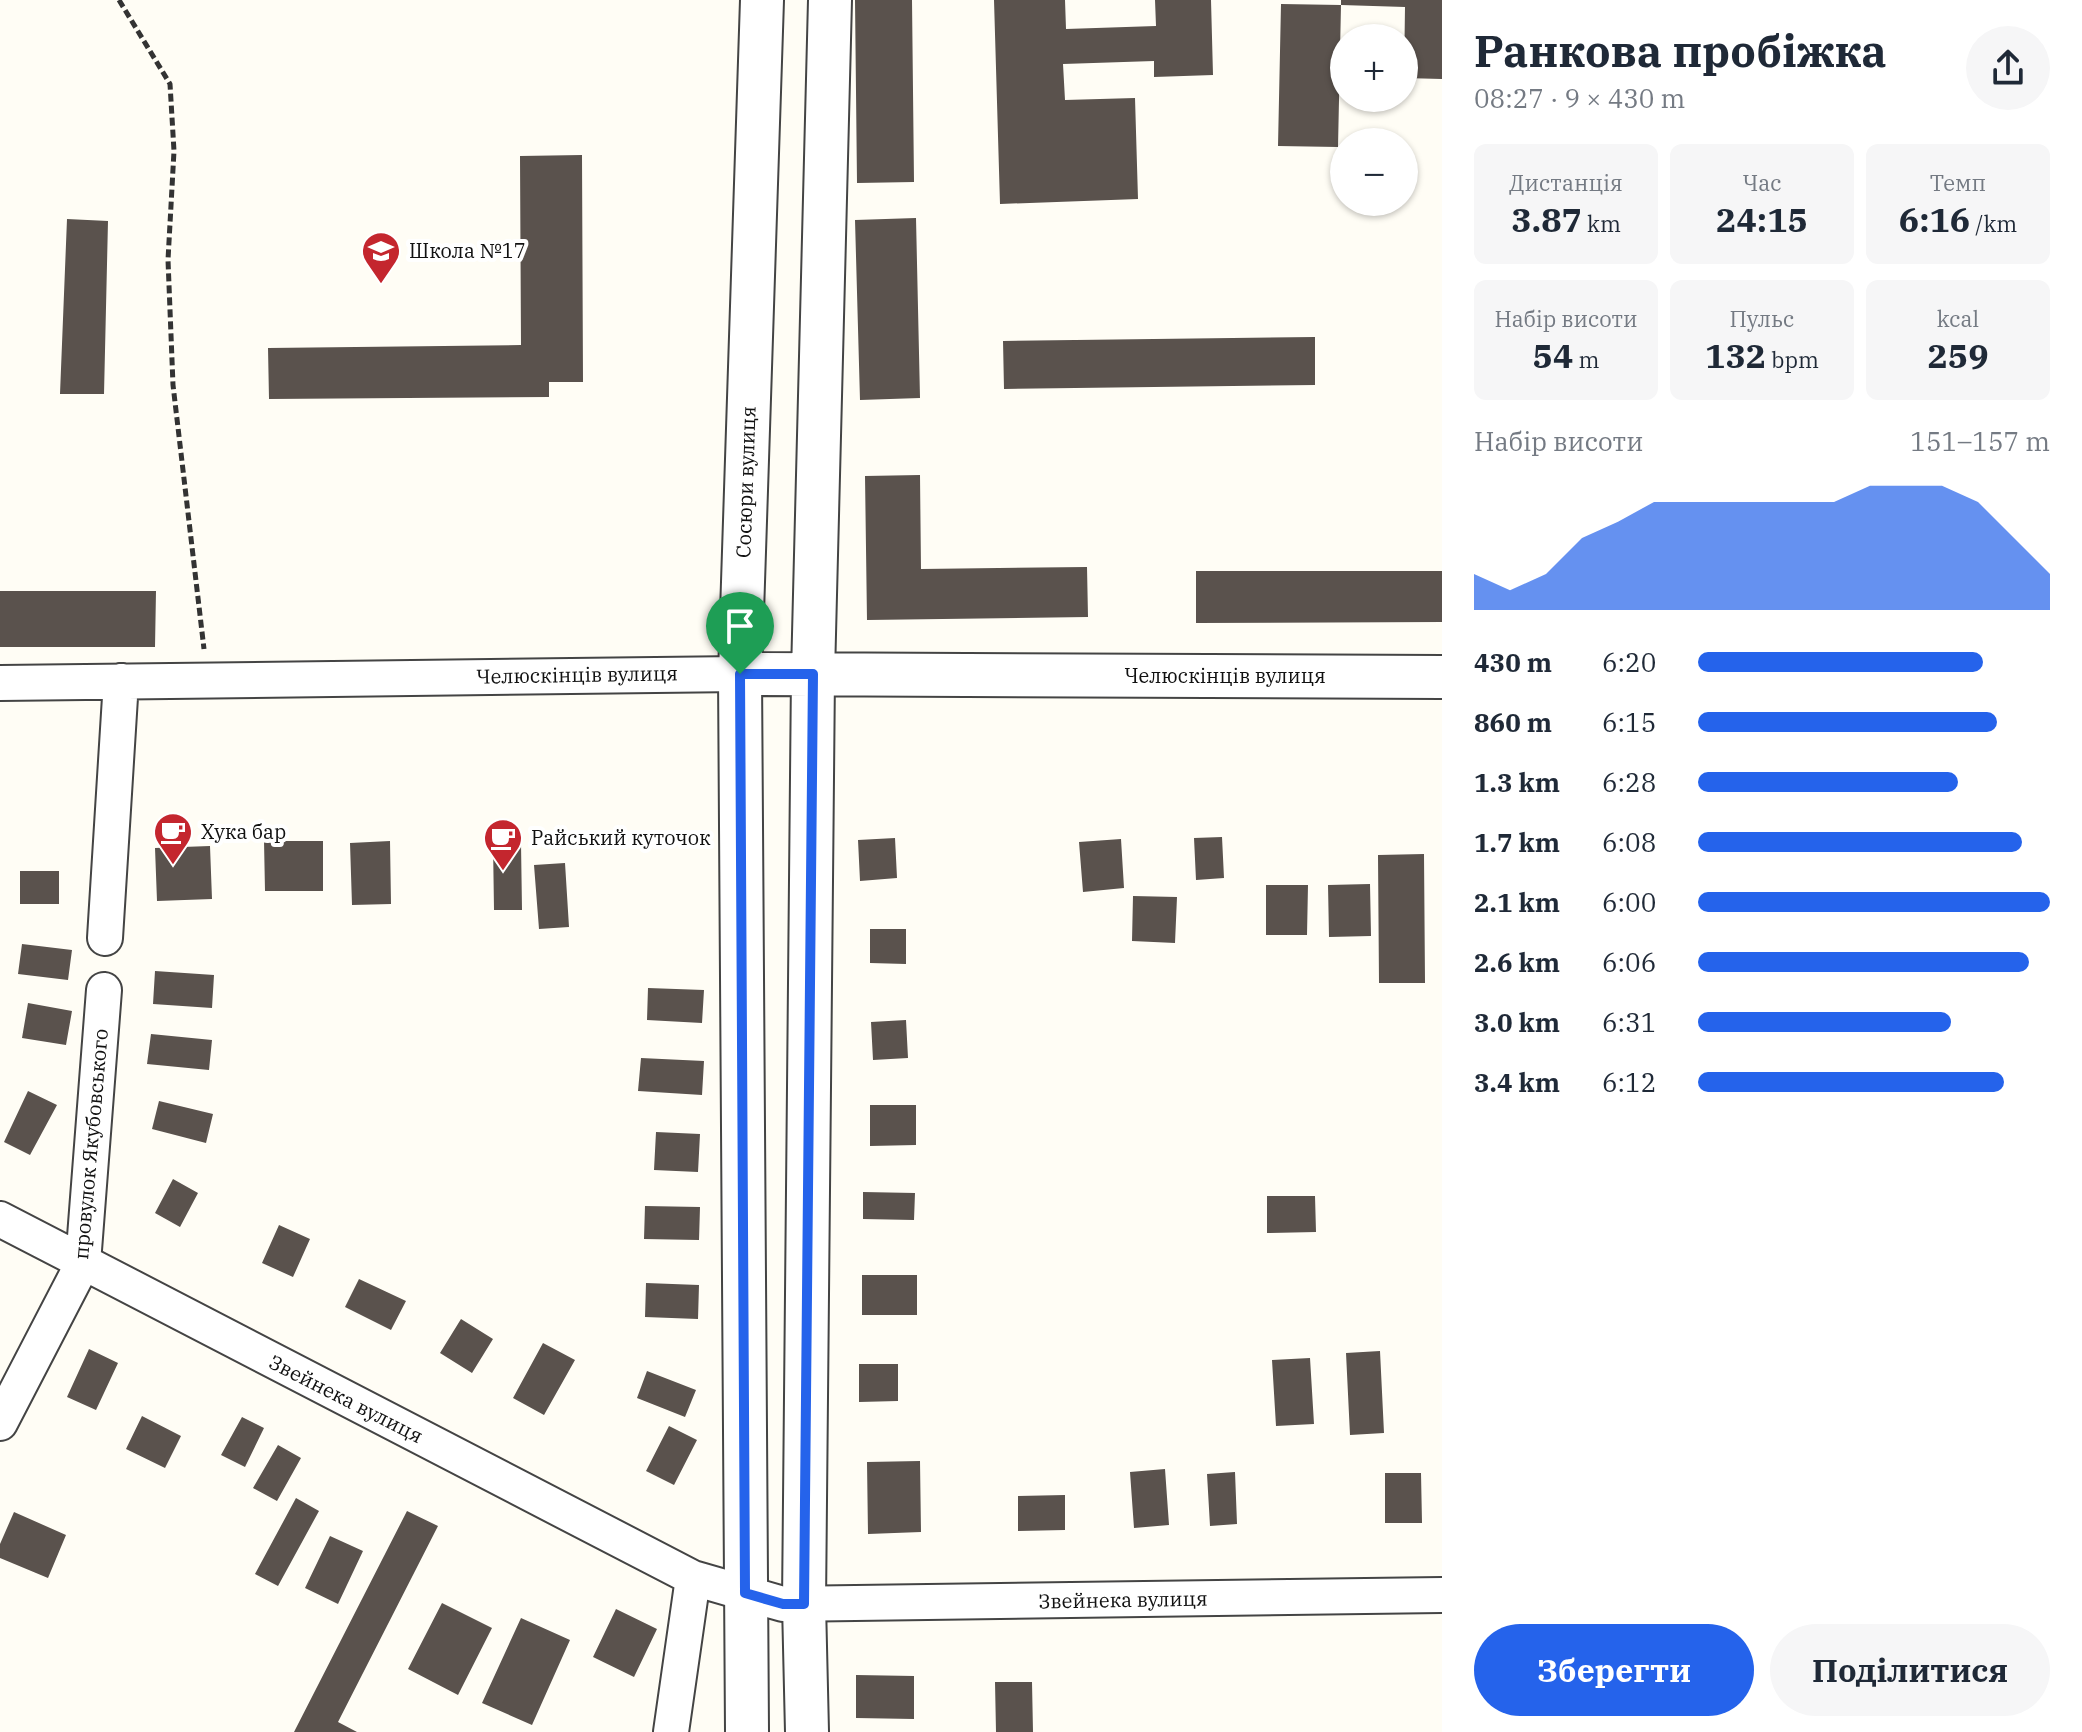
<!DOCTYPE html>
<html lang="uk">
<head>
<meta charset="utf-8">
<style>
	body { margin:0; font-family:"IBM Plex Serif",serif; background:#f6f6f7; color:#1f2937; height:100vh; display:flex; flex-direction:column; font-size:30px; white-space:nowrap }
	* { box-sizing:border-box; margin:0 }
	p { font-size:26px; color:#747a83 }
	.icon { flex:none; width:44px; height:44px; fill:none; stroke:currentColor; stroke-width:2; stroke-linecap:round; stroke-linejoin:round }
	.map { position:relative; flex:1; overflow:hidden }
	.sheet { display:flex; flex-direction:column; background:#fff; width:640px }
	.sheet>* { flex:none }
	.controls { position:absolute; left:1330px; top:24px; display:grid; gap:16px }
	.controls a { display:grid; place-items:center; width:88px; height:88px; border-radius:50%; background:#fff; box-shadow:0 2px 6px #0004; font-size:40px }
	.pin { position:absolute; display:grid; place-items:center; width:68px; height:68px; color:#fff; margin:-82px -34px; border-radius:50% 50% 50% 0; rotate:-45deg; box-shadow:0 0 8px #0007 }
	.pin .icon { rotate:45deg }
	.round { display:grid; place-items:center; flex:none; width:84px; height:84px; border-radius:42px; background:#f6f6f7 }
	.overview { display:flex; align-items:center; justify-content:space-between; height:136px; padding:0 32px }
	h1 { font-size:44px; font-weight:700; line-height:60px }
	.metrics { display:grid; grid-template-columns:repeat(3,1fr); gap:12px; height:136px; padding:8px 32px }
	.metrics div { display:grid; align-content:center; border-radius:12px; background:#f6f6f7; text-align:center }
	.metrics b { font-size:34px; font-weight:700 }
	.metrics small { font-size:22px; font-weight:400 }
	.metrics p { font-size:22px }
	.chart { height:224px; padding:16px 32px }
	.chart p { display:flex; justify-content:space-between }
	.chart svg { width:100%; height:144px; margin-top:8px; fill:#2563eb; opacity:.7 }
	.action { display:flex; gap:16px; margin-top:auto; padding:16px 32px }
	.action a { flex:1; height:92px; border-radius:48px; background:#2563eb; color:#fff; font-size:32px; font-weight:700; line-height:92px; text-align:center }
	.action a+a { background:#f6f6f7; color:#1f2937 }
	ul { padding:0 32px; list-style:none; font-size:26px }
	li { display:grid; grid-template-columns:128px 96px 1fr; align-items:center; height:60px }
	li i { height:20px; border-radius:10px; background:#2563eb }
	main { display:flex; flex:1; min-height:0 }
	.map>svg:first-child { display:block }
	.building { fill:#5a524d }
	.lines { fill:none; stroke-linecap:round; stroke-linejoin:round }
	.minor-casing { stroke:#444; stroke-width:38 }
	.tertiary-casing { stroke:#444; stroke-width:46 }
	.path { stroke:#333; stroke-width:5; stroke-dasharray:8 4; stroke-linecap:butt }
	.minor { stroke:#fff; stroke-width:34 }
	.tertiary { stroke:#fff; stroke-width:42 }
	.route-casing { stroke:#fff; stroke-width:16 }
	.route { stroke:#2563eb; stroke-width:10 }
	.labels { text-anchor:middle; stroke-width:8; stroke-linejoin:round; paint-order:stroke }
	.poi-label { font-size:20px; fill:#111; stroke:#fff; text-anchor:start }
	.street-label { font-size:20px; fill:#111; stroke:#fff }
</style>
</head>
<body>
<main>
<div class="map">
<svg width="1442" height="1732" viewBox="0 0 1442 1732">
	<rect width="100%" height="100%" fill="#fffdf5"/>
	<path class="building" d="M855,0H912L914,182L857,183Z
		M994,0H1065L1066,29L1156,26L1155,0H1211L1213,75L1154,77V61L1063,64L1065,100L1135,98L1138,199L1000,204Z
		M1341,0H1442V79L1404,78L1405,7L1341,5Z
		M1281,4L1341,5L1338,147L1278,146Z
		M582,155L583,382H549V397L269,399L268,348L521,345L520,156Z
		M916,218L920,398L860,400L855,220Z
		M67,219L108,221L104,394H60Z
		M1315,337V385L1004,389L1003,341Z
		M920,475L921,569L1087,567L1088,617L867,620L865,476Z
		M1196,571H1442V622L1196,623Z
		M0,591H156L155,647H0Z
		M1222,837L1224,878L1196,880L1194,838Z
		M895,838L897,878L860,881L858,840Z
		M1121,839L1124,888L1083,892L1079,842Z
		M264,841H323V891H265Z
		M390,841L391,904L352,905L350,843Z
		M493,843H521L522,910H494Z
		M210,846L212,899L157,901L155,848Z
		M1424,854L1425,983H1379L1378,855Z
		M565,863L569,927L539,929L534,865Z
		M20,871H59V904H20Z
		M1370,884L1371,936L1329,937L1328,885Z
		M1266,885H1308L1307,935H1266Z
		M1133,896L1177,897L1175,943L1132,941Z
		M870,929H906V964L870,963Z
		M22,944L72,950L68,980L18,974Z
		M155,971L214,975L212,1008L153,1004Z
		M648,988L704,990L702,1023L647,1020Z
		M28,1003L72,1011L66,1045L22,1038Z
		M906,1020L908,1058L873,1060L871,1022Z
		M151,1034L212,1040L209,1070L147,1064Z
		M641,1058L704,1061L702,1095L638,1091Z
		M28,1091L57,1105L30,1155L4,1142Z
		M159,1101L213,1114L206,1143L152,1129Z
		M870,1105H916V1145L870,1146Z
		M656,1132L700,1134L698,1172L654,1170Z
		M173,1179L198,1193L180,1227L155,1213Z
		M863,1192L915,1193L914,1220L863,1219Z
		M1267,1196H1315L1316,1232L1267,1233Z
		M645,1206L700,1207L699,1240L644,1239Z
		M279,1225L310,1239L293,1277L262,1263Z
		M862,1275H917V1315H862Z
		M359,1279L406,1301L391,1330L345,1307Z
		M646,1283L699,1285L698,1319L645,1317Z
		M461,1319L493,1339L472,1373L440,1353Z
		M543,1343L575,1360L544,1415L513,1398Z
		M89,1349L118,1363L96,1410L67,1397Z
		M1380,1351L1384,1433L1350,1435L1346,1353Z
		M1310,1358L1314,1424L1276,1426L1272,1360Z
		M859,1364H898V1401L859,1402Z
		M647,1371L696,1390L685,1417L637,1398Z
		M142,1416L181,1436L165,1468L126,1449Z
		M242,1417L264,1428L245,1467L221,1455Z
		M669,1426L697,1440L674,1485L646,1471Z
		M278,1445L301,1458L277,1501L253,1488Z
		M920,1461L921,1532L868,1534L867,1462Z
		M1165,1469L1169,1525L1134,1528L1130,1472Z
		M1235,1472L1237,1524L1210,1526L1207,1474Z
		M1385,1473H1421L1422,1523H1385Z
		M1065,1495V1530L1018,1531V1496Z
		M296,1498L319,1511L278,1586L255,1574Z
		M407,1511L438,1526L338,1722L357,1732H294Z
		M14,1512L66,1535L48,1578L0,1558V1544Z
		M330,1536L363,1551L338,1604L305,1588Z
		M442,1603L492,1628L458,1695L408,1669Z
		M616,1609L657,1629L634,1677L593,1657Z
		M521,1618L570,1640L532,1725L482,1703Z
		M856,1675L914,1676V1719L856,1718Z
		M995,1682H1032L1033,1732H996Z"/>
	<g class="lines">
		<defs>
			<path id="minor" d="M0,683L740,674
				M105,938L121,681
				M0,1219L693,1578
				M0,1423L83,1263L104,990
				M671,1732L693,1578L783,1604L1442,1595"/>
			<path id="tertiary" d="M740,674L1442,677
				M747,1732L740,674L762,0
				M807,1732L804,1604L813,674L830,0"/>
		</defs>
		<use href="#minor" class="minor-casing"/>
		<use href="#tertiary" class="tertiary-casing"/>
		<path class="path" d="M119,0L170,84L174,151L168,260L173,385L204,649"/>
		<use href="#minor" class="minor"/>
		<use href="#tertiary" class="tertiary"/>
	</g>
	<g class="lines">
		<defs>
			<path id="route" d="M740,674H813L804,1604H783L745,1593Z"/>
		</defs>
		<use href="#route" class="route-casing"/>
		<use href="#route" class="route"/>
	</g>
	<defs>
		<symbol id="school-pin" viewBox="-11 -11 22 30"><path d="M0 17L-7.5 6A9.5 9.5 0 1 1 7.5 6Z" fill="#c4262e" stroke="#fff"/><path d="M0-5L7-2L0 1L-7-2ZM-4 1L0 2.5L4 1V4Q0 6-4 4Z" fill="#fff"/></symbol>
		<symbol id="cafe-pin" viewBox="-11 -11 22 30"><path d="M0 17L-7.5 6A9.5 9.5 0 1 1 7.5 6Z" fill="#c4262e" stroke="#fff"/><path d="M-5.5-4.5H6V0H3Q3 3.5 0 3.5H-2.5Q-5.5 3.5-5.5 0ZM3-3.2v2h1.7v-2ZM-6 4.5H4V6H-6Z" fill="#fff"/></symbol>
	</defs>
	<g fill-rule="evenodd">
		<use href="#school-pin" x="359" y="229" width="44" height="60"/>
		<use href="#cafe-pin" x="151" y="810" width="44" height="60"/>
		<use href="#cafe-pin" x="481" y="816" width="44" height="60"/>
	</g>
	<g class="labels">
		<g class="poi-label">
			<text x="409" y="258">Школа №17</text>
			<text x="201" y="839">Хука бар</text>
			<text x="531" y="845">Райський куточок</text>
		</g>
		<g class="street-label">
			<text transform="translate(746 482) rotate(-88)" y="7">Сосюри вулиця</text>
			<text transform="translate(577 675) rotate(-1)" y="7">Челюскінців вулиця</text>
			<text x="1225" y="683">Челюскінців вулиця</text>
			<text transform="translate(91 1144) rotate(-85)" y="7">провулок Якубовського</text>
			<text transform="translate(346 1399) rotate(27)" y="7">Звейнека вулиця</text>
			<text transform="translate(1123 1600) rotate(-1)" y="7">Звейнека вулиця</text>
		</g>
	</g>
</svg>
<div class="controls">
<a>+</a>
<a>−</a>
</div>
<div class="pin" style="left:740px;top:674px;background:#1e9e55"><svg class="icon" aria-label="arrive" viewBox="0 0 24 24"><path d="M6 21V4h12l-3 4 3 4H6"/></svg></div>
</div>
<section class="sheet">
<div class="overview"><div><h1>Ранкова пробіжка</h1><p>08:27 · 9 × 430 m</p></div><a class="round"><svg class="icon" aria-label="share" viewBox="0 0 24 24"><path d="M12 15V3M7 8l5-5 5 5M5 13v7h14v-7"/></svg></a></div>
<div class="metrics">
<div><p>Дистанція</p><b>3.87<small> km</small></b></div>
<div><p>Час</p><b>24:15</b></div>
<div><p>Темп</p><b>6:16<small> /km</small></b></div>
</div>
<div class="metrics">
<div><p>Набір висоти</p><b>54<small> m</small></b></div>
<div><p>Пульс</p><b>132<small> bpm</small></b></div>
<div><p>kcal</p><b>259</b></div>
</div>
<div class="chart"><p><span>Набір висоти</span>151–157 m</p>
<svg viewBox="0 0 160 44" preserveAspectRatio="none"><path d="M0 44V33L10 38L20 33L30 22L40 17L50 11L60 11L70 11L80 11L90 11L100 11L110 6L120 6L130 6L140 11L150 22L160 33V44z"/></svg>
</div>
<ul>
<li><b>430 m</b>6:20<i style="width:81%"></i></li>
<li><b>860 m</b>6:15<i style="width:85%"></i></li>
<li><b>1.3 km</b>6:28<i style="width:74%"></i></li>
<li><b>1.7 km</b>6:08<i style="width:92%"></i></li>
<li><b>2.1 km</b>6:00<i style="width:100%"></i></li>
<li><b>2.6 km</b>6:06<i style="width:94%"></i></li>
<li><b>3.0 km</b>6:31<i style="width:72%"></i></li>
<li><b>3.4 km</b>6:12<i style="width:87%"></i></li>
</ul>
<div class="action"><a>Зберегти</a><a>Поділитися</a></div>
</section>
</main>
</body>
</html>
